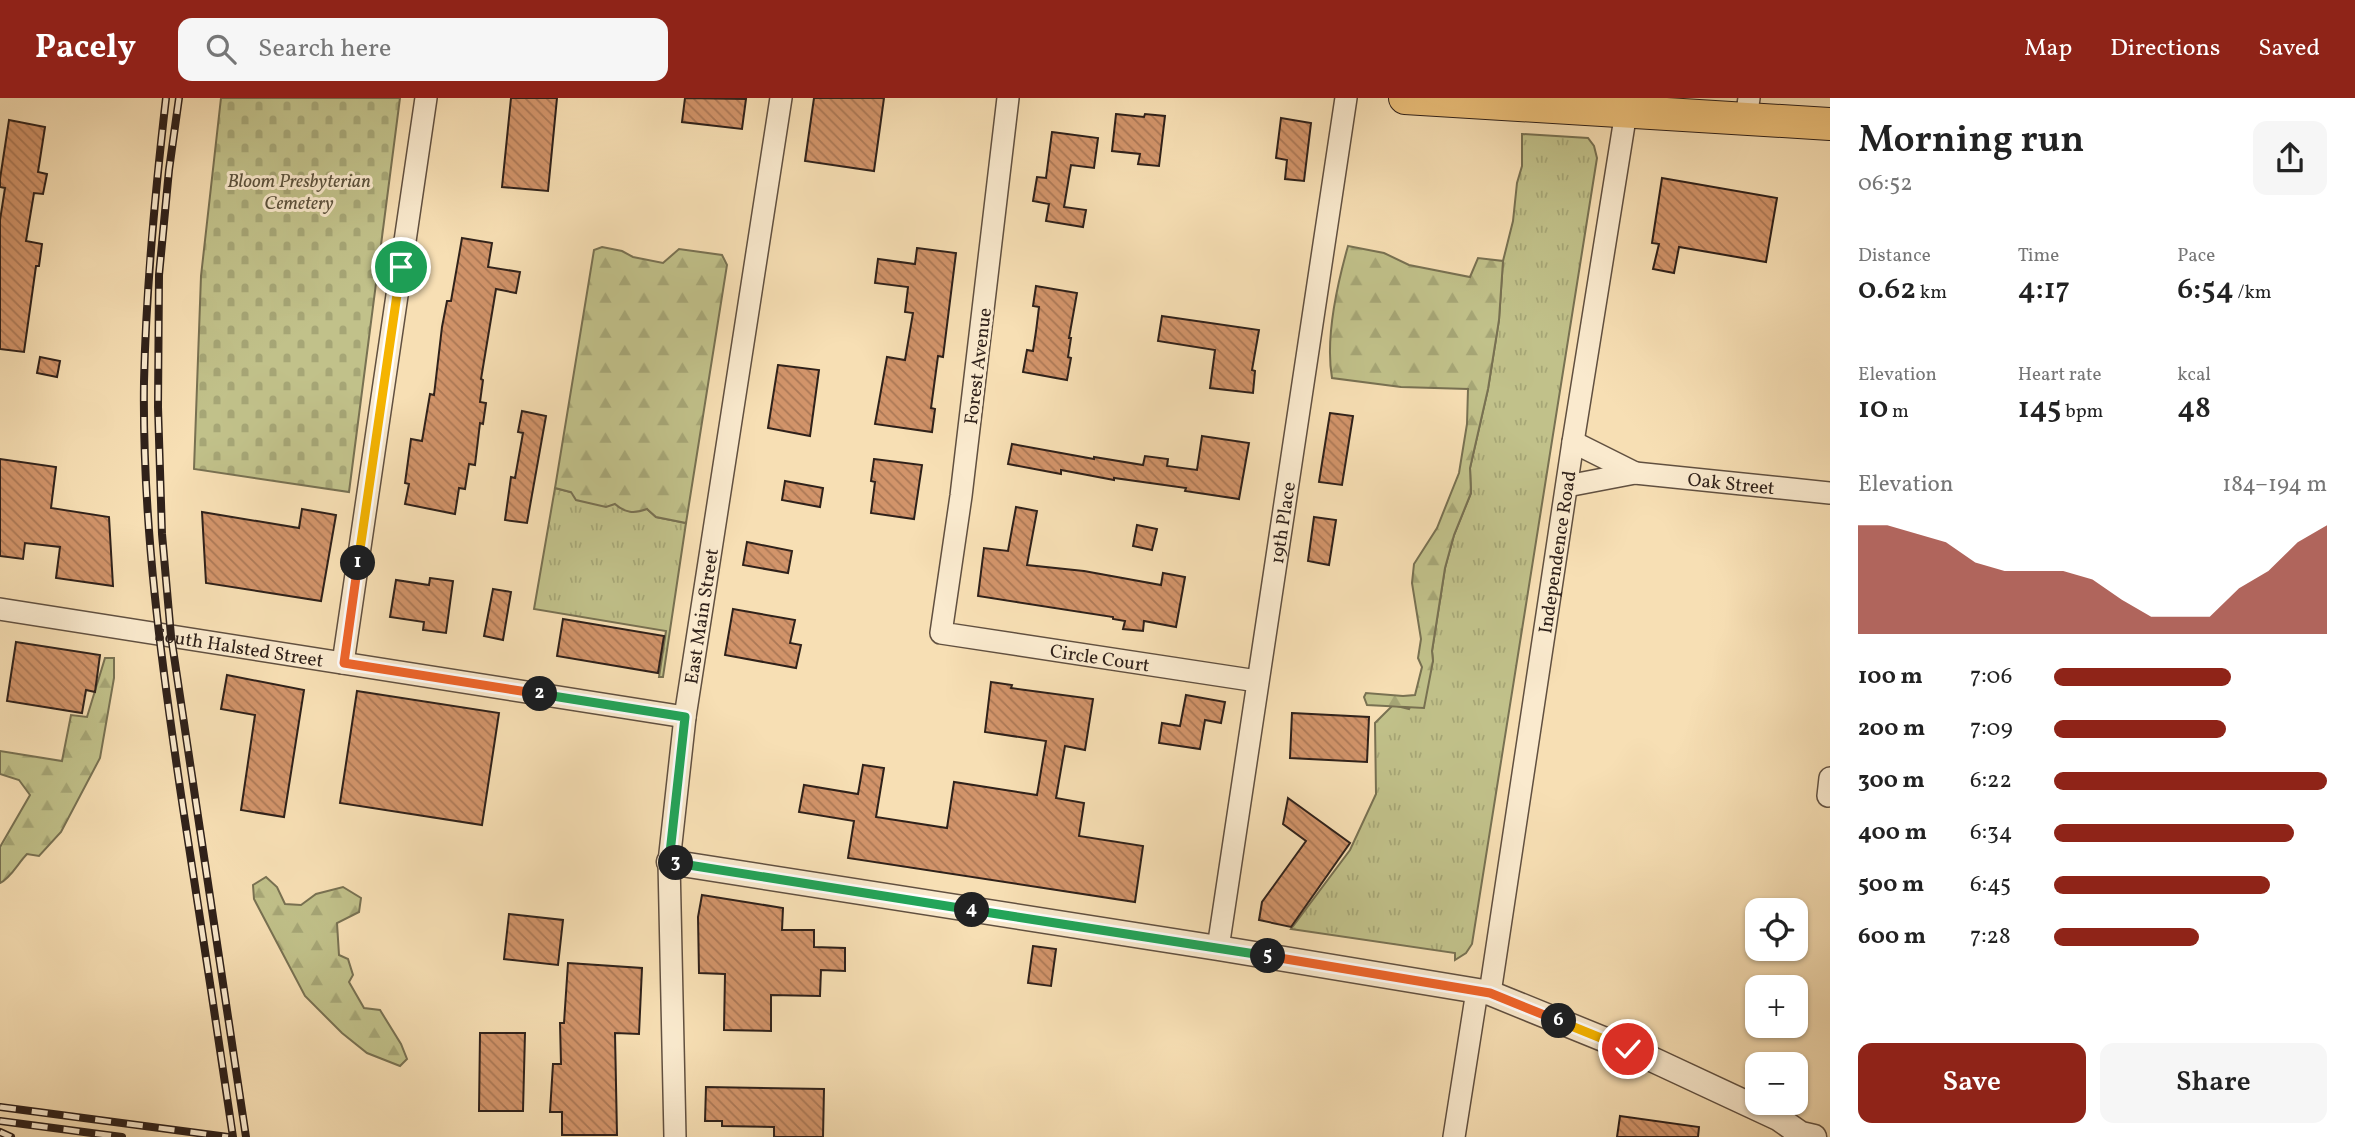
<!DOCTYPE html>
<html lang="en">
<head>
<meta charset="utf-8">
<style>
	body { margin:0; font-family:Vollkorn,serif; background:#f6f6f6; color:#222; height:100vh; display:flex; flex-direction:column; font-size:26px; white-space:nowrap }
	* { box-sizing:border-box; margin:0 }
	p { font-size:23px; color:#767676 }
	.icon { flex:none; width:38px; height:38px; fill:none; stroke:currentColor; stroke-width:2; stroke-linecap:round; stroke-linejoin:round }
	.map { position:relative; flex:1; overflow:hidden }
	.drawer { display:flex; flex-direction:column; background:#fff; width:525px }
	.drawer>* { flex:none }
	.fabs { position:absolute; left:1745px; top:800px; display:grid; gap:14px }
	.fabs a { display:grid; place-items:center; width:63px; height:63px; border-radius:14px; background:#fff; box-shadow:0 2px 5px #0004; font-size:35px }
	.pin { position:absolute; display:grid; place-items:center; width:60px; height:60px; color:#fff; margin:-30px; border:4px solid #fff; border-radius:50%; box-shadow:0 2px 7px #0007 }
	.km { position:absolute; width:35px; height:35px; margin:-18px; border-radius:50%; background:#222; color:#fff; font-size:19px; line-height:35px; text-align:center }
	.round { display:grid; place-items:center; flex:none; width:74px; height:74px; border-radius:14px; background:#f6f6f6 }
	.headline { display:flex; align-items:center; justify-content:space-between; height:119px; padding:0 28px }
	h1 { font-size:38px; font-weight:600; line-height:52px }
	.metrics { display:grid; grid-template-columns:repeat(3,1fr); gap:10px; height:119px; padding:7px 28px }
	.metrics div { display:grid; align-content:center }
	.metrics b { font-size:30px; font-weight:600 }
	.metrics small { font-size:19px; font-weight:400 }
	.metrics p { font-size:19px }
	.chart { height:196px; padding:14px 28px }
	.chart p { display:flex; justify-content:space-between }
	.chart svg { width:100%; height:126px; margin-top:7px; fill:#8f2418; opacity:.7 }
	.primary-button { display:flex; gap:14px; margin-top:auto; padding:14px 28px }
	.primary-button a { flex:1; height:80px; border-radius:14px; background:#8f2418; color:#fff; font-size:28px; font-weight:600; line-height:80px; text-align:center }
	.primary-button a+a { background:#f6f6f6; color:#222 }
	ul { padding:0 28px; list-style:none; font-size:23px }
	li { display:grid; grid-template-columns:112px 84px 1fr; align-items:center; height:52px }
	li i { height:18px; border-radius:9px; background:#8f2418 }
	header { display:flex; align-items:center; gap:42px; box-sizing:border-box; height:98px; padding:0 35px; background:#8f2418; color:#fff }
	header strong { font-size:33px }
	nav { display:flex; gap:38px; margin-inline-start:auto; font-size:24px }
	.search { width:490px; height:63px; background:#f6f6f6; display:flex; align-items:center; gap:18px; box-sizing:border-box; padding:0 24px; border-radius:14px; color:#767676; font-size:26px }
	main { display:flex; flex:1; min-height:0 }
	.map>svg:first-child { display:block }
	.grass { fill:url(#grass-tufts); stroke:#787152; stroke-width:2 }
	.forest { fill:url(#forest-firs); stroke:#787152; stroke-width:2 }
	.cemetery { fill:url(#cemetery-stones); stroke:#787152; stroke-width:2 }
	.building { fill:url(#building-back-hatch); stroke:#2f211a; stroke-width:2 }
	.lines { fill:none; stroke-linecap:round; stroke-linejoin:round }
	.minor-casing { stroke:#615040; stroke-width:24 }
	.tertiary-casing { stroke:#615040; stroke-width:27 }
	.primary-casing { stroke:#2f211a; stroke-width:34 }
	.minor { stroke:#faeace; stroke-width:21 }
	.tertiary { stroke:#faeace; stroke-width:24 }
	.primary { stroke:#ecc07a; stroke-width:32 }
	.rail-casing { stroke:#2f211a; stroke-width:8 }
	.rail { stroke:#faeace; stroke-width:5; stroke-dasharray:16; stroke-linecap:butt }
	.split-1-casing { stroke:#fff; stroke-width:14 }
	.split-2-casing { stroke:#fff; stroke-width:14 }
	.split-3-casing { stroke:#fff; stroke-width:14 }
	.split-4-casing { stroke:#fff; stroke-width:14 }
	.split-5-casing { stroke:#fff; stroke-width:14 }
	.split-6-casing { stroke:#fff; stroke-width:14 }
	.split-7-casing { stroke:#fff; stroke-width:14 }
	.split-1 { stroke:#f5b400; stroke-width:9 }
	.split-2 { stroke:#f0652b; stroke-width:9 }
	.split-3 { stroke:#22a559; stroke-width:9 }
	.split-4 { stroke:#22a559; stroke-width:9 }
	.split-5 { stroke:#22a559; stroke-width:9 }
	.split-6 { stroke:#f0652b; stroke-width:9 }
	.split-7 { stroke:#f5b400; stroke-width:9 }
	.labels { text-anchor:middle; stroke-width:6; stroke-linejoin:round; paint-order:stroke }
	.park-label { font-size:19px; font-style:italic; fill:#5b513c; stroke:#faeace }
	.street-label { font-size:19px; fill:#2f211a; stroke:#faeace }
</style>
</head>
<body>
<header>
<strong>Pacely</strong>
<div class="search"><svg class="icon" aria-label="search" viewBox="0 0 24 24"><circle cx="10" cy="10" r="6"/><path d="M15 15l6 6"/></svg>Search here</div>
<nav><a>Map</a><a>Directions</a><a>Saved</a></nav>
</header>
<main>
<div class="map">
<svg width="1830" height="1039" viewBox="0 0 1830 1039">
	<defs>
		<pattern id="grass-tufts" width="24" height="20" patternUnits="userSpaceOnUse" patternTransform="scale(1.75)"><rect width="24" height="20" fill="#c1c18a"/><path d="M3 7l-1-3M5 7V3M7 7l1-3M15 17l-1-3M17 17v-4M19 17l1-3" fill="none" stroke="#a6a676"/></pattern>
		<pattern id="forest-firs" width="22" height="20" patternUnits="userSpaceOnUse" patternTransform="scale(1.75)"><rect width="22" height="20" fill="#c1c18a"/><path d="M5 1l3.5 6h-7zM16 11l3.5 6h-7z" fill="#a6a676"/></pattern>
		<pattern id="cemetery-stones" width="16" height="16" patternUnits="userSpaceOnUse" patternTransform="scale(1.75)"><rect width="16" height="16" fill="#c1c18a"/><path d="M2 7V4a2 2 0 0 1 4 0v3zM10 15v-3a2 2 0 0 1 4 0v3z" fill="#a6a676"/></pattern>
		<pattern id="building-back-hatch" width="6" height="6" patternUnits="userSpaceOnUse" patternTransform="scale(1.75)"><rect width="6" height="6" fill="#d2946a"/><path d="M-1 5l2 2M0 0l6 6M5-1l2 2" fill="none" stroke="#ab7856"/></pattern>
	</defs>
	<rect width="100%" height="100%" fill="#f7dfb4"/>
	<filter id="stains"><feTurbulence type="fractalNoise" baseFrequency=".00286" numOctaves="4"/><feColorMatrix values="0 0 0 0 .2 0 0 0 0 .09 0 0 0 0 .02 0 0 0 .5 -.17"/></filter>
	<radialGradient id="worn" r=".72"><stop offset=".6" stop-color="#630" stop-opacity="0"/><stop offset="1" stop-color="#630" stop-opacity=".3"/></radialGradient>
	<path class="grass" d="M1522,36L1588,40L1594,48L1597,60L1472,846L1466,855L1455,862V855L1291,831L1350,752L1376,696L1375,625L1393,607L1409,611L1433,563L1432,553L1445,470L1454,437L1471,395L1470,370L1488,291L1499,222L1503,163L1513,123L1517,85L1522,68Z
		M555,390L615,406L647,411L656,419L686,425L663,579H659L666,533L534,511Z"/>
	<path class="forest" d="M1348,148L1384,155L1409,167L1470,179L1478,160L1503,163L1499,222L1488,291L1470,370L1471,395L1454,437L1445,470L1432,553L1433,563L1424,610L1367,607L1364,599L1366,595L1403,598L1415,597L1422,569L1418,560L1421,541L1412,485L1414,466L1437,430L1459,375L1467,326L1468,291L1401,289L1332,280C1325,240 1337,187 1348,148Z
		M602,149L622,153L633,159L663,165L679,151L722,157L727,167L686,425L656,419L647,411C634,416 625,415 615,406L606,409L576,402L571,394L555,390L594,152Z
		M105,560H114V580L100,660L61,734L39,758L27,756C18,765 11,780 0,785V749L30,697L19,682L0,676V653L62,663L71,617L87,619Z
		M266,779L277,789L285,806L301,807L316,796L343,789L361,800L359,814L337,825L339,857L348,861L353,877L349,884L364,910L380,912L401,946L407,961L400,968L367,955L342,935L305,898L254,801L253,787Z"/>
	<path class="cemetery" d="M221,0H400L349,394L194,371L201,178Z"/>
	<path class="building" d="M511,0H557L548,93L502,89Z
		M685,0L746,1L742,31L682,24Z
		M814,0H884L874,73L805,63Z
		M1116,16L1144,19L1145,16L1165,18L1159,68L1138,66L1140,56L1112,53Z
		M1281,20L1311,25L1304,83L1285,81L1287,62L1276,60Z
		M9,22L45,29L38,74L47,76L43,96L34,95L26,143L42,146L39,168H36L24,254L0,251V122L5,90L0,89V81Z
		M1052,34L1098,40L1094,70L1071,67L1064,109L1086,112L1083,129L1046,123L1049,106L1033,103L1037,79L1046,80Z
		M1662,80L1777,100L1766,164L1679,149L1674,175L1653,171L1659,146L1652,145Z
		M462,140L492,145L488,169L520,174L516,195L496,191L481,281L483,282L480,304L486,305L483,326L480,325L475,367L469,366L465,391L459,390L455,416L405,406L409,386L405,385L411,341L422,343L430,296L434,297L442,229L447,203H451Z
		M917,150L956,155L943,259L938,258L931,310L935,311L932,334L875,326L887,259L905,262L913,215L905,214L908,189L875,185L878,161L915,166Z
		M1036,188L1077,195L1069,240H1071L1068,259L1071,260L1067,282L1023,274L1027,252L1033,253L1036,233L1039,209L1033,208Z
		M1162,218L1259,232L1252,272L1255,273L1253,295L1210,290L1215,252L1158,243Z
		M40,259L60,263L57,279L37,275Z
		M778,267L819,272L810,338L768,330Z
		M522,313L546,318L527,425L505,422L511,379L515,380L523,335L518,334Z
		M1330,315L1353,318L1342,387L1319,384Z
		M1202,338L1249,345L1239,401L1185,393L1186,390L1114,380V382L1061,372V376L1008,366L1012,346L1094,361V359L1143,367L1145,358L1168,361L1167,368L1197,372Z
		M0,361L56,369L51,410L109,419L113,488L56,480L60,449L25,445L23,461L0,458Z
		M874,361L922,367L914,421L871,415L875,384L871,383Z
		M785,383L823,390L820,409L782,402Z
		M1016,409L1037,413L1027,467L1084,473L1161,487L1163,475L1185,479L1176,529L1144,523L1143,533L1123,531L1125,523L1113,521V519L978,498L984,450L1008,453Z
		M302,411L336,417L321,503L206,485L202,414L299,430Z
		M1314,419L1336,422L1329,467L1308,463Z
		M1137,427L1157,431L1152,452L1133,448Z
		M747,444L792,453L788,475L743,467Z
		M430,480L453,483L446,535L423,532L424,524L390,519L396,482L429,487Z
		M493,491L511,494L503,542L484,538Z
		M733,511L795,522L790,545L801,547L796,570L725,557Z
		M563,521L664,538L658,575L557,558Z
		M16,544L100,557L95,594L86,592L82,615L7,603Z
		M227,577L304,592L284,719L241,712L255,617L221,611Z
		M991,584L1012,587L1011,590L1093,601L1085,652L1065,648L1056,700L1084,705L1079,738L1143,748L1135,804L848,760L854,723L799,714L804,687L858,696L863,667L884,670L876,719L947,730L954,684L1037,697L1046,643L985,634Z
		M357,593L499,615L482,727L340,705Z
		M1186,597L1225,604L1221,625L1205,622L1200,651L1159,645L1162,625L1180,628Z
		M1292,615L1369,619L1367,664L1290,660Z
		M1288,700L1350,745L1291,829L1259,822L1262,804L1306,743L1283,726Z
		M702,797L783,810L782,832H814V849L845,850V873L821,872L820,898L771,897V933L724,932L725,876L699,875L698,819Z
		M509,816L563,822L558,867L504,861Z
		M1033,848L1056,851L1051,888L1028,885Z
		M568,865L642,870L639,936L615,935L617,1037H562V1014H550L553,966H561L560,925H564Z
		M480,935H525L523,1013H479Z
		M706,989L824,991L823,1039H774V1029L722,1028V1023H705Z
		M1620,1018L1699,1029L1698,1039H1617Z"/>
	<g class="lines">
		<defs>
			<g id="minor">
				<path id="s1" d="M1008,0L961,398L941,535L1257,583"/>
				<path d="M1746,21L1749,0"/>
				<path d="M1573,344L1635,375"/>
				<path id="s2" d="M1567,388L1635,375L1830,395"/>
				<path id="s3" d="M0,511L685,619"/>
				<path d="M343,565L426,0"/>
				<path d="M1828,698L1830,680"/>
				<path id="s4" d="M1218,850L1346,0"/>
				<path id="s5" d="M1490,895L1573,344L1626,14"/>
				<path id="s6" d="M675,1039L669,764L685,619L781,0"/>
				<path d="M1454,1039L1477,893"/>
			</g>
			<path id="tertiary" d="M669,764L1218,850L1490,895L1645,958L1778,1020L1801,1036L1814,1039"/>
			<path id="primary" d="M1405,0L1830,26"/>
		</defs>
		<use href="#minor" class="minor-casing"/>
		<use href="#tertiary" class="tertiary-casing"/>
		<use href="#primary" class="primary-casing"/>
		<use href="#minor" class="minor"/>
		<use href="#tertiary" class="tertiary"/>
		<use href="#primary" class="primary"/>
		<defs>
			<path id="rail" d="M166,0C155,95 146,189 144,284C142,427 162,570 183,710C200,820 217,929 233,1039
				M179,0L169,72L159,177L158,309L162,436L171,538L246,1039
				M0,1009L228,1039
				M0,1023L122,1039
				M0,1034L11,1039"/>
		</defs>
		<use href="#rail" class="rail-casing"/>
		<use href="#rail" class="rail"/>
	</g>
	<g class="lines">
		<defs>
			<path id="split-1" d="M358,465L401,169"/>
			<path id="split-2" d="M358,465L344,565L540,596"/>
			<path id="split-3" d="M540,596L685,619L669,764L676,765"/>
			<path id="split-4" d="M676,765L972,812"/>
			<path id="split-5" d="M972,812L1268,858"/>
			<path id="split-6" d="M1268,858L1490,895L1559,923"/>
			<path id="split-7" d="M1559,923L1628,951"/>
		</defs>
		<use href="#split-1" class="split-1-casing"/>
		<use href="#split-2" class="split-2-casing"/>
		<use href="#split-3" class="split-3-casing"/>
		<use href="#split-4" class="split-4-casing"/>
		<use href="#split-5" class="split-5-casing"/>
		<use href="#split-6" class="split-6-casing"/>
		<use href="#split-7" class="split-7-casing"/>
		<use href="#split-1" class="split-1"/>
		<use href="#split-2" class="split-2"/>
		<use href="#split-3" class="split-3"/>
		<use href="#split-4" class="split-4"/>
		<use href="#split-5" class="split-5"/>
		<use href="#split-6" class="split-6"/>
		<use href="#split-7" class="split-7"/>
	</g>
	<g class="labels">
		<g class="park-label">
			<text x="299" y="89">Bloom Presbyterian<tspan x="299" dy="22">Cemetery</tspan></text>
		</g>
		<g class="street-label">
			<text transform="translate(977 268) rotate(-83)" y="7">Forest Avenue</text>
			<text dy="7" stroke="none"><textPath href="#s2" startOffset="166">Oak Street</textPath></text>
			<text dy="7" stroke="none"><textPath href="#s4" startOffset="430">19th Place</textPath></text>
			<text dy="7" stroke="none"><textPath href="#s5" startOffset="446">Independence Road</textPath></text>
			<text dy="7" stroke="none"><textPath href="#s6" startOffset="523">East Main Street</textPath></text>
			<text dy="7" stroke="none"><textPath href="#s3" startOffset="242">South Halsted Street</textPath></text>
			<text dy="7" stroke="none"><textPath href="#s1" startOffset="700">Circle Court</textPath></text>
		</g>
	</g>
	<rect width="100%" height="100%" filter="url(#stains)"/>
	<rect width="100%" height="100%" fill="url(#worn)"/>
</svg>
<div class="fabs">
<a><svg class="icon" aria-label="locate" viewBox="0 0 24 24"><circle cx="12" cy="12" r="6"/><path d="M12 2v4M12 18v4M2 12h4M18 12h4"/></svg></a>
<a>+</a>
<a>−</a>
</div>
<div class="pin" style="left:401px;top:169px;background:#1e9e55"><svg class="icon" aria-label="arrive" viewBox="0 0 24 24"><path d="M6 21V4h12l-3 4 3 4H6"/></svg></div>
<div class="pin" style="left:1628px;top:951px;background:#d93025"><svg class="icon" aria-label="check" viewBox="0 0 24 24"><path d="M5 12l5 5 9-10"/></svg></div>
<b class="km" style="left:358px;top:465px">1</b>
<b class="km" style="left:540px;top:596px">2</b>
<b class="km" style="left:676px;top:765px">3</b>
<b class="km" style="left:972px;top:812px">4</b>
<b class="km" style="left:1268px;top:858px">5</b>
<b class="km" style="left:1559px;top:923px">6</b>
</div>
<section class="drawer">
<div class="headline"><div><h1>Morning run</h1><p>06:52</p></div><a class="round"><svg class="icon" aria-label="share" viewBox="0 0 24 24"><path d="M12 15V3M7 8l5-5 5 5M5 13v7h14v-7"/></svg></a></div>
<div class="metrics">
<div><p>Distance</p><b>0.62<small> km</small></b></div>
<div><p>Time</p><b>4:17</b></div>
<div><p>Pace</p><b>6:54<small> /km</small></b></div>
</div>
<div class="metrics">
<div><p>Elevation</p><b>10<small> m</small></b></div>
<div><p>Heart rate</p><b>145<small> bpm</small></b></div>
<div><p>kcal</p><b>48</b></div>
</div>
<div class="chart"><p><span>Elevation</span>184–194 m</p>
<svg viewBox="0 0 160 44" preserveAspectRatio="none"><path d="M0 44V6L10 6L20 9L30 12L40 19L50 22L60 22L70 22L80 25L90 32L100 38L110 38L120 38L130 28L140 22L150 12L160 6V44z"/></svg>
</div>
<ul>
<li><b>100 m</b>7:06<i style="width:65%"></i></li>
<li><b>200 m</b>7:09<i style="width:63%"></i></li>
<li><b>300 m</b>6:22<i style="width:100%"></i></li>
<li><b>400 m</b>6:34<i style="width:88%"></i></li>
<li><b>500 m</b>6:45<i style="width:79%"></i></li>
<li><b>600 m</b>7:28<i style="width:53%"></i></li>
</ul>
<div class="primary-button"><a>Save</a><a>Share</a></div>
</section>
</main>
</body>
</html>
